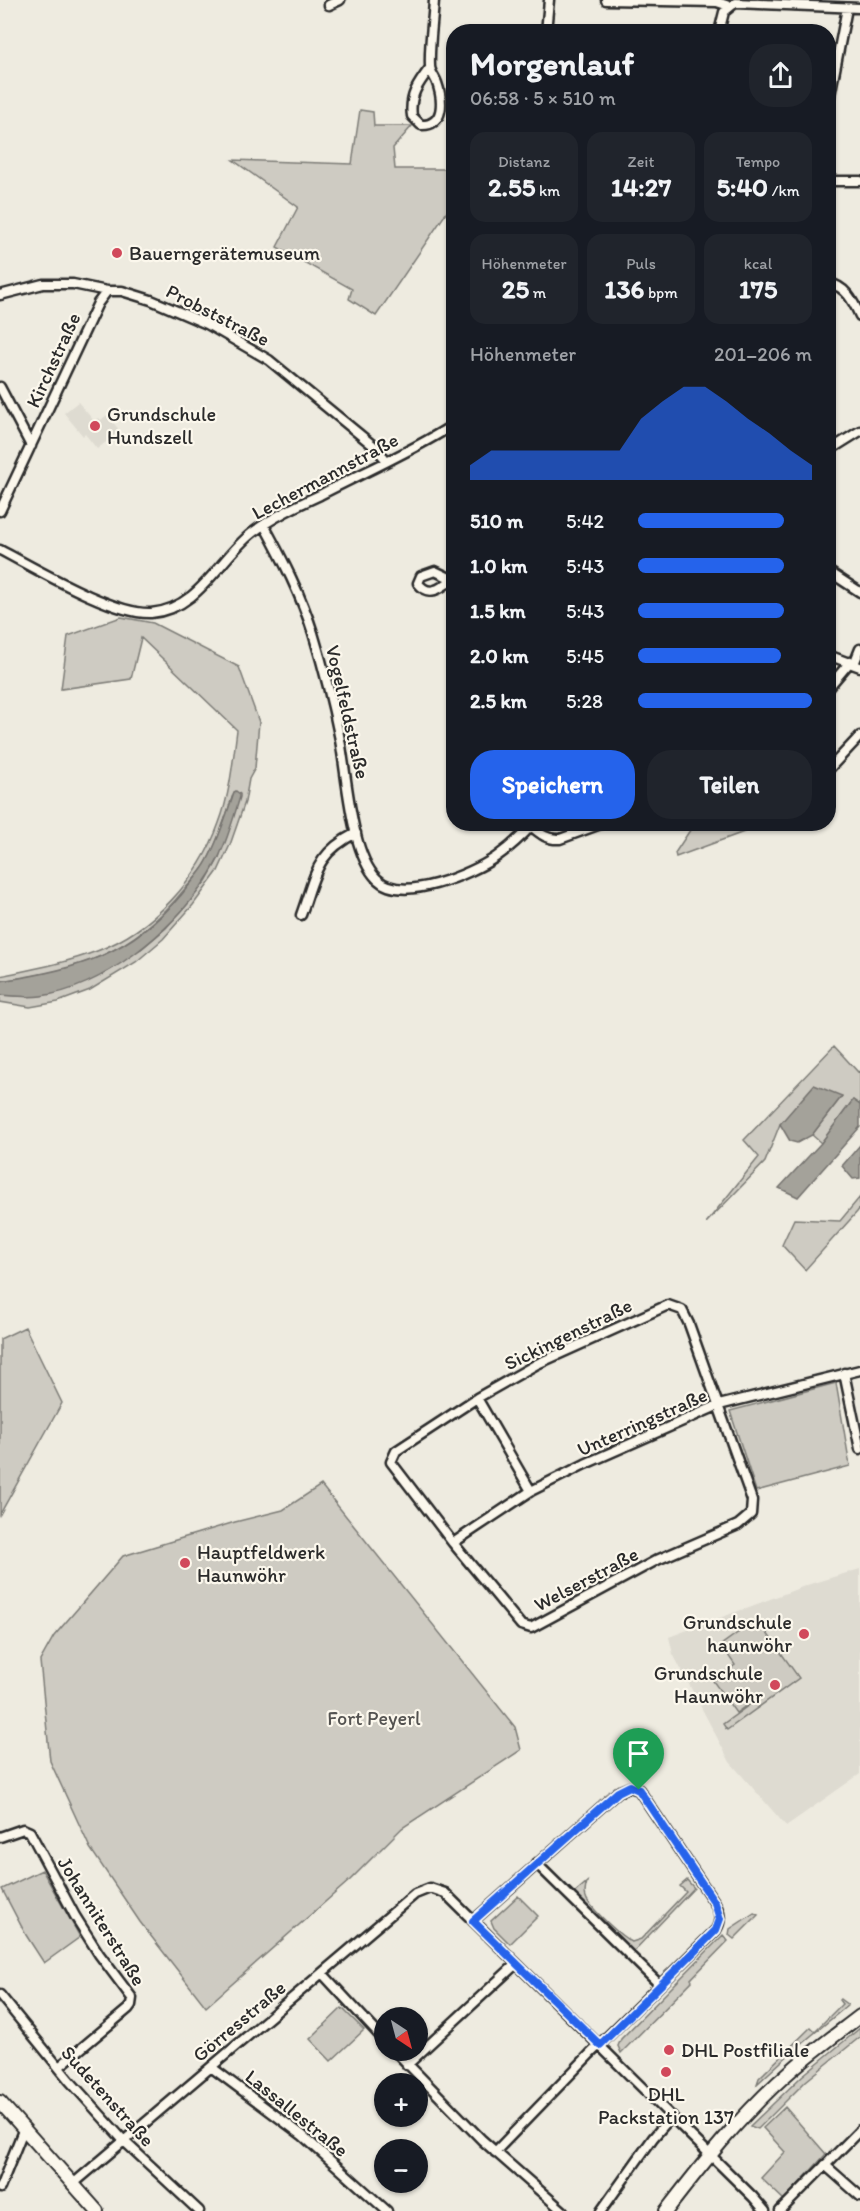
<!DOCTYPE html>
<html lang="de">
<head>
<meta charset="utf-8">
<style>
	body { margin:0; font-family:Itim,sans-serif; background:#20242c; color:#f1f3f6; height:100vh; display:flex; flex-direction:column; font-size:22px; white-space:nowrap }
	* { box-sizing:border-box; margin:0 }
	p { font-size:20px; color:#9ea1a6 }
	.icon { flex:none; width:33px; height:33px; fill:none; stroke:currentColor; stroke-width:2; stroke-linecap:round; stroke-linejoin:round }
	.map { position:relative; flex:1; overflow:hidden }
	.side { position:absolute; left:446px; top:24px; width:390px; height:807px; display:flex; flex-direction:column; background:#171b24; border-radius:24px; box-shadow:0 2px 4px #0004 }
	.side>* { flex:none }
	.needle { width:39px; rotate:144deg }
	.fabs { position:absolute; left:374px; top:2007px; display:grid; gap:12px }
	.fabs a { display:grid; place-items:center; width:54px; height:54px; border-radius:50%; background:#171b24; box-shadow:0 2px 4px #0004; font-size:30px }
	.pin { position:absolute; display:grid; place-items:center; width:51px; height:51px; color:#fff; margin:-62px -26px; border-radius:50% 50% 50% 0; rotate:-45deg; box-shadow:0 0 6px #0007 }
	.pin .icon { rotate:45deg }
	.round { display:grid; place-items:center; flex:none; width:63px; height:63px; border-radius:24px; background:#20242c }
	.summary { display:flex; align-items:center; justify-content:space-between; height:102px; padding:0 24px }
	h1 { font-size:33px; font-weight:800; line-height:45px }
	.stats { display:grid; grid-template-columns:repeat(3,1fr); gap:9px; height:102px; padding:6px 24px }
	.stats div { display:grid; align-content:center; border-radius:15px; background:#20242c; text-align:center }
	.stats b { font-size:26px; font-weight:800 }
	.stats small { font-size:16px; font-weight:400 }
	.stats p { font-size:16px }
	.chart { height:168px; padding:12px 24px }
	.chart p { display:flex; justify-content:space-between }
	.chart svg { width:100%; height:108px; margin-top:6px; fill:#2563eb; opacity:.7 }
	.cta { display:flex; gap:12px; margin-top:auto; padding:12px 24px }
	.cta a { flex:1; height:69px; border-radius:24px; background:#2563eb; color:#fff; font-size:24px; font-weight:800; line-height:69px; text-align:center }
	.cta a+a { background:#20242c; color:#f1f3f6 }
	ul { padding:0 24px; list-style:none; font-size:20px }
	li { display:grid; grid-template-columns:96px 72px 1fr; align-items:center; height:45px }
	li i { height:15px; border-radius:8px; background:#2563eb }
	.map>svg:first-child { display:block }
	.built { fill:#dedbd1 }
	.green { fill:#cecbc2; stroke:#7c7b76; stroke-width:1.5 }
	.water { fill:#a4a29a; stroke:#74726e; stroke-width:1.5 }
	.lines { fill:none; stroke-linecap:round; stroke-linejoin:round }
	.street-casing { stroke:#2b2b2b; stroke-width:13 }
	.secondary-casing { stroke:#2b2b2b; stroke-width:16 }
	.street { stroke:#fbf7ec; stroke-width:8 }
	.secondary { stroke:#fbf7ec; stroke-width:12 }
	.route-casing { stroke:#fff; stroke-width:12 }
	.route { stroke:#2563eb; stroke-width:8 }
	.poi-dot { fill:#d1495b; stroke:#fbf7ec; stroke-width:2 }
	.labels { text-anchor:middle; stroke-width:4.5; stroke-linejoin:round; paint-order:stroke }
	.poi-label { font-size:20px; fill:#2b2b2b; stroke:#fbf7ec; text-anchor:start }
	.street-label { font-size:20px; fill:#2b2b2b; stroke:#fbf7ec }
	.park-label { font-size:20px; fill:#545351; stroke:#fbf7ec }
</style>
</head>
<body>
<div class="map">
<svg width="860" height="2211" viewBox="0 0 860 2211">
	<rect width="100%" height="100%" fill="#eeebe0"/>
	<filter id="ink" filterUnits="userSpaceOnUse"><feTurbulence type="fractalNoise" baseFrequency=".0167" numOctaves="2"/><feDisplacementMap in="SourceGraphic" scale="12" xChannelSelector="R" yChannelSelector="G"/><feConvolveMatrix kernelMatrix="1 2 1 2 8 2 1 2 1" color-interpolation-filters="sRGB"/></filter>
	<g filter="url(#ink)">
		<path class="built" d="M78,402L94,421L99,418L101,420L107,415L120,431L97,449L85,434L83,436L64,413Z
			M860,1569V1774L786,1826L730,1762L673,1654L669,1637L810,1584Z"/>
		<path class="green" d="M360,110L373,112L374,126H412L393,148L395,169H453V203L376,316L349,299L352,289L277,247L298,207L233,160L352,164Z
			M121,617L153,623L239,667L259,722L255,768L249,779L245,802L230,845L218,871L193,905L163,939L136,962L90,990L58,1002L30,1007L0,1002V995L16,996L141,949L166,928L206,881L219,858L234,792C226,816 219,840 207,861C201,872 192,881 184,890C132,954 80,970 0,981V976C33,969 66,963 97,951C153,930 199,879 219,823C230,794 233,761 237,730L141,638L131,679L61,689L68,636Z
			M694,824H732L750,826L752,829L676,857L675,853Z
			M834,1046L858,1072L860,1071V1105L853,1100L821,1143L812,1135L842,1096L780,1124L765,1162L706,1223L759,1157L744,1140Z
			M860,1197V1208L857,1212L805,1270L782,1245L794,1219L840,1221Z
			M25,1327L62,1403L0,1514V1339Z
			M836,1383L850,1466L756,1491L730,1411Z
			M321,1485L515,1727L521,1750L402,1828L350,1880L206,2007L140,1922L90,1848L50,1761L40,1661L54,1636L123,1556L235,1522L283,1510Z
			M757,1619L799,1678L727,1730L723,1724L759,1698L758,1697L736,1713L713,1681L735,1665L721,1645Z
			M42,1870L80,1937L44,1963L26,1935L2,1889Z
			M687,1880L694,1888L632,1953L573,1894L587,1882C585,1889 584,1894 587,1900C594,1911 621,1937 632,1942L641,1939L686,1892L680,1886Z
			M518,1896L538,1916L510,1944L494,1928L491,1921Z
			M754,1913L758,1915L734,1939L729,1935L730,1929Z
			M723,1935L728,1941L691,1979L692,1981L621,2053L618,2046L621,2039Z
			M840,1999L848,2005L794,2050L757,2084L759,2078L811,2027L815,2031L842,2004L839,2000Z
			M342,2008L364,2030L331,2061L310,2039Z
			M860,2028V2037L806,2081L758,2129L750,2126L802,2076Z
			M785,2107L826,2154L784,2200L761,2178L785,2152L763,2128Z"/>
		<path class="water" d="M236,791L240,794V797C231,826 223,856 205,881C172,931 103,988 41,996C28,998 13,996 0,995V981C76,970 131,955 182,894C190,883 201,873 207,861C219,839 226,816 234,792Z
			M814,1085L842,1096L812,1135L797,1143L790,1141L780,1124Z
			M853,1100L860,1105V1127L798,1197L779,1188L821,1143Z
			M860,1145V1178L853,1179L842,1166Z"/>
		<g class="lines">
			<defs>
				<path id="street" d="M606,0L717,2L729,6
					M329,5L340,0
					M546,32L549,0
					M719,32L724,12L735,3L860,8
					M430,68C418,84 409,96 412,116L421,125C445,126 443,100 437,83C435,77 430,72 430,66C429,44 433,21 434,0
					M828,106L847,8
					M828,181H860
					M828,283C846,286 853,301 860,316
					M0,295L43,284H73L107,291H122L151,300L207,324L269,360L375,447L387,461
					M0,387L31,446
					M828,451L860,431
					M0,511L98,303L107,291
					M264,525C283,560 301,595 313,633C323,666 332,700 339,735C347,772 350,853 377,879C402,904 471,874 496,857C509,848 522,836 533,824
					M0,550C35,568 113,615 151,613C199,609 218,560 252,533C273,517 296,506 320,495C364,472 411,452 453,425
					M828,571L860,592
					M452,579L435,571L421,576L418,583C429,598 441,588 453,579
					M828,655L860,667
					M854,664L860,649
					M828,688L850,662
					M828,770L860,736
					M531,826C540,834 548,840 560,839L601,824
					M301,915C316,874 315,854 356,833
					M668,1305L682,1310L689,1324L752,1500L751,1514L738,1525L657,1560L531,1628L521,1625L453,1543L391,1462L396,1451L477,1398L537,1364Z
					M844,1373L860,1449
					M477,1398L531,1491
					M453,1543L531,1491L585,1464L719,1405L860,1370
					M0,1837L23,1829L30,1832L75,1916L99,1954L132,1998L131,2005L128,2009L59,2067
					M536,1863L660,1985
					M473,1921L618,1792L630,1787L639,1790L715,1903C720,1913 722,1920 716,1930L590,2054L495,2152
					M322,1973L384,2040
					M0,1995L69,2080L124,2141L199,2211
					M394,2050L482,2140L563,2211
					M407,2065L516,1964
					M211,2067L302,2135L387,2211
					M825,2165L860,2196
					M73,2184L415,1894L430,1888L445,1893L753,2197L765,2211
					M0,2188L24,2128
					M601,2211L653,2138L672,2116
					M780,2211L860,2130"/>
				<path id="secondary" d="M0,2102L97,2211
					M666,2211C705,2160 746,2109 795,2067C816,2049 838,2033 860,2016"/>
			</defs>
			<use href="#street" class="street-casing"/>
			<use href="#secondary" class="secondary-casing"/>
			<use href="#street" class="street"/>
			<use href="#secondary" class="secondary"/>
		</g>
	</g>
	<g class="lines" filter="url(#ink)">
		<defs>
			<path id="route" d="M630,1786L639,1790L715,1903L720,1919L716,1930L600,2045L473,1921L618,1792Z"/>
		</defs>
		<use href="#route" class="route-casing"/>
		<use href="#route" class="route"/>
	</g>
	<g class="poi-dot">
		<circle cx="117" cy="253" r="6"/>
		<circle cx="95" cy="426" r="6"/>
		<circle cx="185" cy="1563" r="6"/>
		<circle cx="804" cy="1634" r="6"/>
		<circle cx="775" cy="1685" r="6"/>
		<circle cx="669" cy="2050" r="6"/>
		<circle cx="666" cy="2072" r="6"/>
	</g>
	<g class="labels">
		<g class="poi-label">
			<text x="129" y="260">Bauerngerätemuseum</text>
			<text x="107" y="421">Grundschule<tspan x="107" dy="23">Hundszell</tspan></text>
			<text x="197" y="1559">Hauptfeldwerk<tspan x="197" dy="23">Haunwöhr</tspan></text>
			<text x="792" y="1629" text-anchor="end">Grundschule<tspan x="792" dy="23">haunwöhr</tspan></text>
			<text x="763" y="1680" text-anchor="end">Grundschule<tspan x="763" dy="23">Haunwöhr</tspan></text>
			<text x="681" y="2057">DHL Postfiliale</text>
			<text x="666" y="2101" text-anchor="middle">DHL<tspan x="666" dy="23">Packstation 137</tspan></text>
		</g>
		<g class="street-label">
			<text transform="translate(218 315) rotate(27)" y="7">Probststraße</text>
			<text transform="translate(53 360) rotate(-65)" y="7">Kirchstraße</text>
			<text transform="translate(325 476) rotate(-28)" y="7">Lechermannstraße</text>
			<text transform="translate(348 712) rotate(77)" y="7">Vogelfeldstraße</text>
			<text transform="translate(568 1334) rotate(-26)" y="7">Sickingenstraße</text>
			<text transform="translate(642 1422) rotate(-24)" y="7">Unterringstraße</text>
			<text transform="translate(586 1579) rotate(-28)" y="7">Welserstraße</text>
			<text transform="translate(102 1921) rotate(58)" y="7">Johanniterstraße</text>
			<text transform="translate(239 2021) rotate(-40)" y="7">Görresstraße</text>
			<text transform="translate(108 2096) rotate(48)" y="7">Sudetenstraße</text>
			<text transform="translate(297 2113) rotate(39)" y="7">Lassallestraße</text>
		</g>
		<g class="park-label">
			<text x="374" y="1725">Fort Peyerl</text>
		</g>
	</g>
</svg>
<div class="fabs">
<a><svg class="needle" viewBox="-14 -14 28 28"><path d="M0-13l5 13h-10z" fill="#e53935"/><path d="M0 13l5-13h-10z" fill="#9ea1a6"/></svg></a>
<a>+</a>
<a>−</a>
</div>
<div class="pin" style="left:639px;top:1790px;background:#1e9e55"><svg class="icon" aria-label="arrive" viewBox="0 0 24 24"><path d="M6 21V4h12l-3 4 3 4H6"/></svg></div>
<section class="side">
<div class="summary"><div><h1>Morgenlauf</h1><p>06:58 · 5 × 510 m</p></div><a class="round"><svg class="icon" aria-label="share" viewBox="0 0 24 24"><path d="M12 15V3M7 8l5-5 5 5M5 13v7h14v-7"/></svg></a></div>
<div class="stats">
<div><p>Distanz</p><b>2.55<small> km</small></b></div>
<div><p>Zeit</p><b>14:27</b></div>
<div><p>Tempo</p><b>5:40<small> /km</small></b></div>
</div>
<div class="stats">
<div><p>Höhenmeter</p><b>25<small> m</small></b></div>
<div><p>Puls</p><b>136<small> bpm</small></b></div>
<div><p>kcal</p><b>175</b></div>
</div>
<div class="chart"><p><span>Höhenmeter</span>201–206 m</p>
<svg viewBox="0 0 160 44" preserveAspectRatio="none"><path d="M0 44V38L10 32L20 32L30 32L40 32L50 32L60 32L70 32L80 19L90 12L100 6L110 6L120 12L130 19L140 25L150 32L160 38V44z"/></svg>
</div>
<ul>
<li><b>510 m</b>5:42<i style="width:84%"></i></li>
<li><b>1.0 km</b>5:43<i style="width:84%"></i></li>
<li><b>1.5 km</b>5:43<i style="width:84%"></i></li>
<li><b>2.0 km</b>5:45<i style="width:82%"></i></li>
<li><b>2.5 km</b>5:28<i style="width:100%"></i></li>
</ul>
<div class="cta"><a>Speichern</a><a>Teilen</a></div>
</section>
</div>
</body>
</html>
